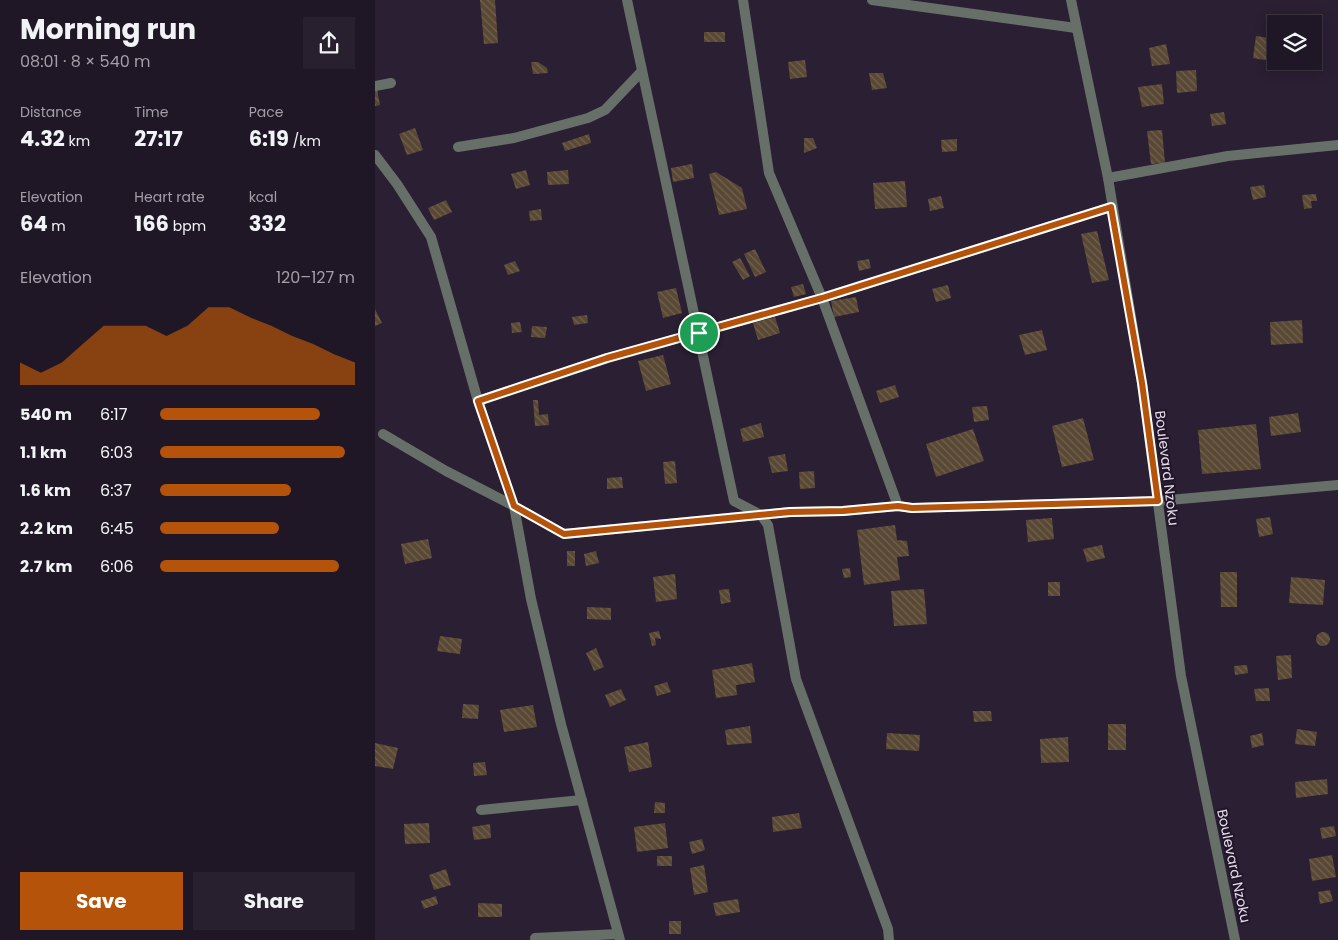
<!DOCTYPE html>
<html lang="en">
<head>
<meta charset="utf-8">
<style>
	body { margin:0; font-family:Poppins,sans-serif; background:#28202e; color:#f1f3f6; height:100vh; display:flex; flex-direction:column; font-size:19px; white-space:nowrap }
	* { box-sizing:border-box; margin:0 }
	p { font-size:16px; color:#a29fa7 }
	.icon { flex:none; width:28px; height:28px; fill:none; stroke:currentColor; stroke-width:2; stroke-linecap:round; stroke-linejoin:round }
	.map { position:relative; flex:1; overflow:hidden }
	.panel { display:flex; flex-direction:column; background:#201726; width:375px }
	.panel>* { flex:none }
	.buttons { position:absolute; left:892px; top:15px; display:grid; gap:10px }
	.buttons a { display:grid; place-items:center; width:55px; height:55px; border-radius:0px; background:#201726; box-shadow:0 2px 12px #0003,0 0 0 1px #3d3643; font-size:25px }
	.pin { position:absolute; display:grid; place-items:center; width:42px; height:42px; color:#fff; margin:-21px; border:2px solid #fff; border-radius:50%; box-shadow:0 1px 5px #0007 }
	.round { display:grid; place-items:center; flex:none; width:52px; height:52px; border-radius:0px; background:#28202e }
	.head { display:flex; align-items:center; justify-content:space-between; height:85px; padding:0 20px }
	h1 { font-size:28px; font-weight:700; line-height:38px }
	.stats { display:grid; grid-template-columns:repeat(3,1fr); gap:8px; height:85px; padding:5px 20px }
	.stats div { display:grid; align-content:center }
	.stats b { font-size:21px; font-weight:700 }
	.stats small { font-size:14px; font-weight:400 }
	.stats p { font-size:14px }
	.chart { height:140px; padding:10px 20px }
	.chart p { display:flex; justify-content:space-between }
	.chart svg { width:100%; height:90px; margin-top:5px; fill:#b45309; opacity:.7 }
	.button { display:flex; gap:10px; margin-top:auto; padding:10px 20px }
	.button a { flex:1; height:58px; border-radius:0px; background:#b45309; color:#fff; font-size:20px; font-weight:700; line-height:58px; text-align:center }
	.button a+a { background:#28202e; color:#f1f3f6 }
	ul { padding:0 20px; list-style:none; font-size:16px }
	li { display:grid; grid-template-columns:80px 60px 1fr; align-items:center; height:38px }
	li i { height:12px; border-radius:6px; background:#b45309 }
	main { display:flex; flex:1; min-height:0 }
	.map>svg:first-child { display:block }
	.building { fill:url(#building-back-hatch) }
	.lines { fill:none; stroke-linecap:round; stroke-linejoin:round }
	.service { stroke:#677068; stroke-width:10 }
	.minor { stroke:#677068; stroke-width:10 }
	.tertiary { stroke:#677068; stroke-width:10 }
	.route-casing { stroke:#fff; stroke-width:10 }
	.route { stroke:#b45309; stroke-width:6 }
	.labels { text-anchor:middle; stroke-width:4; stroke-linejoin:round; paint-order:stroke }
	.street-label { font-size:14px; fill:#e3dbe9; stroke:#211629 }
</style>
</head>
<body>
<main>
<section class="panel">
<div class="head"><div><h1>Morning run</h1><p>08:01 · 8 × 540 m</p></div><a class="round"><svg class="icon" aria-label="share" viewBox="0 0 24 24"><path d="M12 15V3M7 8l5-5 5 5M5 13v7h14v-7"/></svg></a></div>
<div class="stats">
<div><p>Distance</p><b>4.32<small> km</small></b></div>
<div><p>Time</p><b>27:17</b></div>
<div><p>Pace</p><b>6:19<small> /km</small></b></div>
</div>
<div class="stats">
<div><p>Elevation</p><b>64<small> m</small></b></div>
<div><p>Heart rate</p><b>166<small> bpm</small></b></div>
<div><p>kcal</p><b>332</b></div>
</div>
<div class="chart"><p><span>Elevation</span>120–127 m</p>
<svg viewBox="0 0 160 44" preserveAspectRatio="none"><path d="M0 44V33L10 38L20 33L30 24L40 15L50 15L60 15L70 20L80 15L90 6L100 6L110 11L120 15L130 20L140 24L150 29L160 33V44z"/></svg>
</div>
<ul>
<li><b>540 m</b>6:17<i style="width:82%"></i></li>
<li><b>1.1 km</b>6:03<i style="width:95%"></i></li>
<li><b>1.6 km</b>6:37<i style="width:67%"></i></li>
<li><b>2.2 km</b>6:45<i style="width:61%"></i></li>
<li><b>2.7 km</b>6:06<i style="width:92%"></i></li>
</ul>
<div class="button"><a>Save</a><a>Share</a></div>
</section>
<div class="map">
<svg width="963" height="940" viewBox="0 0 963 940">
	<defs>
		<pattern id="building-back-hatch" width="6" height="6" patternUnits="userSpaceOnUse" patternTransform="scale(1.25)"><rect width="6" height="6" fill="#594833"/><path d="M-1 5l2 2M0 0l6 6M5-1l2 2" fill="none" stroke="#716251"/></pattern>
	</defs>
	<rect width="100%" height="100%" fill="#2b1f33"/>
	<path class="building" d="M105,0H120L123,43L109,44Z
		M329,32H350V42H329Z
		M881,36L901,39V62L878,58Z
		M791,44L795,64L777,66L774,48Z
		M430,60L432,77L415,79L413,62Z
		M156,62H163L172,68L173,73L158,74Z
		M821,70L822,91L802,93L801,71Z
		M494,73H508L512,88L497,90Z
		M787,84L789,104L767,107L763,87Z
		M2,89L5,105L0,106V90Z
		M849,112L851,124L837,126L835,114Z
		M40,128L48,150L32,155L24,134Z
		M787,130L790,163L776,164L772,131Z
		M214,134L216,143L190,151L187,143Z
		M429,138H438L442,148L429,153Z
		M582,139V151L567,152L566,140Z
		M317,164L319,178L298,182L296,168Z
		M151,170L155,185L141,189L136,174Z
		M193,170L194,184L173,185L172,172Z
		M341,172L367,188L372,209L344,215L334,174Z
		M530,181L532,207L500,209L498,183Z
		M889,185L891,197L878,200L875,187Z
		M941,194L942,201H936L937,208L929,209L927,195Z
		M566,196L569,208L555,211L553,199Z
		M71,200L77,212L59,220L53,208Z
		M166,209L167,220L155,221L154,211Z
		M722,231L734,280L717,283L706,234Z
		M380,249L391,272L380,277L369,254Z
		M365,258L375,276L368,280L357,262Z
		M494,259L496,268L484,271L482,261Z
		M140,261L145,271L133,275L129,265Z
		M428,284L431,294L419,297L416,287Z
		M573,285L576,298L561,302L557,289Z
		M301,288L307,313L288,318L282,292Z
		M481,297L484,312L459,317L456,301Z
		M0,309L7,323L0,326Z
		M212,315L213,323L199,325L197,317Z
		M400,317L405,333L383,340L378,323Z
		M927,320L928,343L896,345L895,322Z
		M145,322L147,332L137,333L136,323Z
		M157,326L172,327L170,338L156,337Z
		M667,330L672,350L650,355L644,335Z
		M288,355L296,384L271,391L263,361Z
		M520,385L524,397L505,403L501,391Z
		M158,400H163L164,415L173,414L174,425L160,426Z
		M612,406L614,420L599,422L597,407Z
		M923,413L926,432L896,436L894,417Z
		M708,418L719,460L687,467L677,426Z
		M386,423L389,437L368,442L365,429Z
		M881,424L886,469L827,474L823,430Z
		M598,429L609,461L561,477L551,444Z
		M410,454L413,471L397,473L393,457Z
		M300,461L302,483L290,484L288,462Z
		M439,471L440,488L425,489L424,472Z
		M247,477L248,488L232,489V478Z
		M895,517L898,534L884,537L881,519Z
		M677,518L679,539L653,542L651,520Z
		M520,525L522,540L532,541L534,556L522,557L525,580L489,585L482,530Z
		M53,539L57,558L30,564L26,544Z
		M727,545L730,558L712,562L708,549Z
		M192,551H200V566H192Z
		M221,551L224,563L211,566L209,554Z
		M475,568L476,577L469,578L467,569Z
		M845,572H862V607H846Z
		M300,574L302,599L281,602L278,577Z
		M916,577L950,580L948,605L914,603Z
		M673,582H685V596H673Z
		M354,589L356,602L346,604L344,590Z
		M549,589L552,624L519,626L516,591Z
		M212,607L236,608V620L212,619Z
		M284,631L286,639L280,638L281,645L277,646L274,633Z
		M941 639a7 7 0 1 1 14 0a7 7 0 1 1-14 0Z
		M65,636L87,639L85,654L62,651Z
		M221,648L229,667L219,671L211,653Z
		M916,655L917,678L903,680L901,656Z
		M377,663L380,682L361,685L362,695L341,698L337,670Z
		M872,665L873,673L860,675L859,666Z
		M292,682L296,692L282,696L279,686Z
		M894,688L895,701H881L879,689Z
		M246,689L251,700L235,707L230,695Z
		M88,704L104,705L103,719L87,718Z
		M158,705L162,727L129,732L125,710Z
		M598,711H616L617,721L599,722Z
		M733,724H751V750H733Z
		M375,726L377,743L352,745L350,730Z
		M922,729L942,732L940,746L920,744Z
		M512,733L545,735L544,751L511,749Z
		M887,733L889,745L877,748L875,736Z
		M693,737L694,762L666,763L665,739Z
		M273,742L277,767L254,772L249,747Z
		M0,743L23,748L18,769L0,766Z
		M110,762L112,775L99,776L98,763Z
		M952,779L953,794L921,798L920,782Z
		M280,802L290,803V813H279Z
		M424,813L427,828L398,832L397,817Z
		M54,823L55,843L30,844L29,824Z
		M290,823L293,848L262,852L259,827Z
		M115,824L116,838L99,840L97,827Z
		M959,826L961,836L947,839L945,828Z
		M327,839L330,850L317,854L314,842Z
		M957,855L961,877L937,881L934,859Z
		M282,856H297V866H282Z
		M329,865L333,892L319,895L315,868Z
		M71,869L76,885L59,890L54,875Z
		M955,890L958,901L945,904L943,892Z
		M61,896L63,904L49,909L46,901Z
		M363,899L365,912L341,916L338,903Z
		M103,903L127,904V917H103Z
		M294,921H306V934H294Z"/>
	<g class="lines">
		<path class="service" d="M0,86L16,83
			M83,147L139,138L213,118L230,110L267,71
			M8,434L71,471L139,506
			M106,810L207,800
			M160,938L243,934"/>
		<path class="minor" d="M252,0L359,501L386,515L393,525L421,679L513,929L514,940
			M368,0L394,173L447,298L523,506
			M497,0L701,28
			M0,155L22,184L56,237L103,401L139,506L156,599L186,724L245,940
			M733,178L853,156L963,145
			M103,401L233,358L447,298L736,207
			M139,506L189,534L415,512L468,511L523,506L537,508L783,501L963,485"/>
		<path class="tertiary" d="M696,0L733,178L767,383L806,676L860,940"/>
	</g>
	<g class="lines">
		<defs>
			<path id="route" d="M736,207L767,383L783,501L537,508L523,506L468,511L415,512L189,534L139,506L103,401L232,358L447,298Z"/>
		</defs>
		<use href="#route" class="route-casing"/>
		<use href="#route" class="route"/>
	</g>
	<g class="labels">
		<g class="street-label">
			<text transform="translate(792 468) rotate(83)" y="5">Boulevard Nzoku</text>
			<text transform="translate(859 866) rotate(78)" y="5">Boulevard Nzoku</text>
		</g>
	</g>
</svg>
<div class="buttons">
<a><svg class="icon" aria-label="layers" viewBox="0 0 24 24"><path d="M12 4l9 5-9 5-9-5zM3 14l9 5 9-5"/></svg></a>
</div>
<div class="pin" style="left:324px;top:333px;background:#1e9e55"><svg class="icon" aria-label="arrive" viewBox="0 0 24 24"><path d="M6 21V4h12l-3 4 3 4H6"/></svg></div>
</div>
</main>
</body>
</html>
